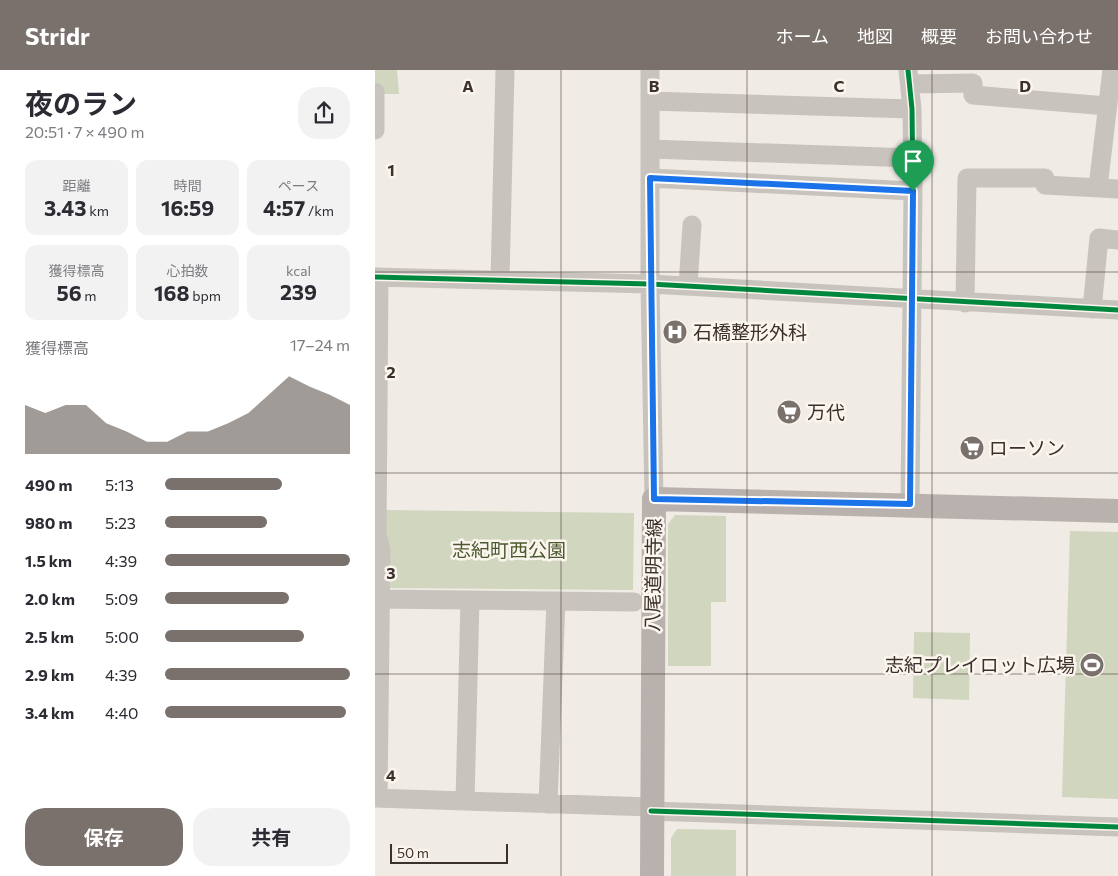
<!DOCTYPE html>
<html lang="ja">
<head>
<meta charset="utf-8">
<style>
	body { margin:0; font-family:Commissioner,"Noto Sans JP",sans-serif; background:#f2f2f3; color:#2b2b33; height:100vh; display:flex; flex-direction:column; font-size:19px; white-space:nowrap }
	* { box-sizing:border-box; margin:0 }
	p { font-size:16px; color:#7c7c81 }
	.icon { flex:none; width:28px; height:28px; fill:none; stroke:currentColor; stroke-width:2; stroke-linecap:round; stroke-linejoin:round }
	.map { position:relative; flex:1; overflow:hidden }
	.details { display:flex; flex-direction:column; background:#fff; width:375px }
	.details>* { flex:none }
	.scale { position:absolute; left:15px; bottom:12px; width:118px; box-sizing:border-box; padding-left:5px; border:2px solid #3b302b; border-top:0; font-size:14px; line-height:18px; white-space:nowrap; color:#3b302b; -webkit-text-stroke:4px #fbf5ee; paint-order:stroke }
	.pin { position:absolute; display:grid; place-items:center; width:42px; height:42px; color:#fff; margin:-51px -21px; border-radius:50% 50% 50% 0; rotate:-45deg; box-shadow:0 0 5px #0007 }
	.pin .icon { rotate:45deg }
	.round { display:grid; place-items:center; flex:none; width:52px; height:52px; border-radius:20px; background:#f2f2f3 }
	.headline { display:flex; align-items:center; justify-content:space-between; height:85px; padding:0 25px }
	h1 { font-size:28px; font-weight:700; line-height:38px }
	.stats { display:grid; grid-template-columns:repeat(3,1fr); gap:8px; height:85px; padding:5px 25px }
	.stats div { display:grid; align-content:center; border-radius:12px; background:#f2f2f3; text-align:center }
	.stats b { font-size:21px; font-weight:700 }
	.stats small { font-size:14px; font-weight:400 }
	.stats p { font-size:14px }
	.chart { height:140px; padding:10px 25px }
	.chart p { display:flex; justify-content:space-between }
	.chart svg { width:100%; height:90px; margin-top:5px; fill:#7a716c; opacity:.7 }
	.button { display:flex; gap:10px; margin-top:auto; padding:10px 25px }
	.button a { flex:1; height:58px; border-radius:20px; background:#7a716c; color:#fff; font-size:20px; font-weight:700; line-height:58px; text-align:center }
	.button a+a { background:#f2f2f3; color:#2b2b33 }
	ul { padding:0 25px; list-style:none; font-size:16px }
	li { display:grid; grid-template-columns:80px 60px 1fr; align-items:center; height:38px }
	li i { height:12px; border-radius:6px; background:#7a716c }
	header { display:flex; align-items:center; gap:30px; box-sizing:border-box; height:70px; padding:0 25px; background:#7a716c; color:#fff }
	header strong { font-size:24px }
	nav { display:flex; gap:28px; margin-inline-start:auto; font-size:18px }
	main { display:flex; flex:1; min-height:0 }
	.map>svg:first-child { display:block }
	.green { fill:#d1d6bf }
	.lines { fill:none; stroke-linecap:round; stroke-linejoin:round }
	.minor { stroke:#c9c3be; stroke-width:19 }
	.major { stroke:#b8b1ad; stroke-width:24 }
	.cycleway-casing { stroke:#fbf5ee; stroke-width:8 }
	.cycleway { stroke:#00873e; stroke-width:5 }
	.route-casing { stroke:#fff; stroke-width:10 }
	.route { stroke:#1a73e8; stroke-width:6 }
	.grid { fill:none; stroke:#3b302b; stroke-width:1; stroke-opacity:0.55 }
	.labels { text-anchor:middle; stroke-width:5; stroke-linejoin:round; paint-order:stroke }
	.poi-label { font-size:19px; fill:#3b302b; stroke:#fbf5ee; text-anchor:start }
	.park-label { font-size:19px; fill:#4a5a2e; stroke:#fbf5ee }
	.street-label { font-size:19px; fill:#3b302b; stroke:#fbf5ee }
	.grid-label { font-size:16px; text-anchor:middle; font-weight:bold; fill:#3b302b; stroke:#fbf5ee; stroke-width:5; stroke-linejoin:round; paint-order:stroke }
</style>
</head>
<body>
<header>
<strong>Stridr</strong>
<nav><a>ホーム</a><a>地図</a><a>概要</a><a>お問い合わせ</a></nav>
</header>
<main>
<section class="details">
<div class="headline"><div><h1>夜のラン</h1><p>20:51 · 7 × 490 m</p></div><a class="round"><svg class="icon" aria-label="share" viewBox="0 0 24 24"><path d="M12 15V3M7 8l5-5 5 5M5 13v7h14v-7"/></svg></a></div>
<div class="stats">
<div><p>距離</p><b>3.43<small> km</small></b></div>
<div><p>時間</p><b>16:59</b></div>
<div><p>ペース</p><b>4:57<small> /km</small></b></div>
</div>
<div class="stats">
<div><p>獲得標高</p><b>56<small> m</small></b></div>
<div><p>心拍数</p><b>168<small> bpm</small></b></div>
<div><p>kcal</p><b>239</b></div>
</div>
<div class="chart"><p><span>獲得標高</span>17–24 m</p>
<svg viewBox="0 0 160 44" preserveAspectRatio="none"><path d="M0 44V20L10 24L20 20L30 20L40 29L50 33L60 38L70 38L80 33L90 33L100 29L110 24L120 15L130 6L140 11L150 15L160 20V44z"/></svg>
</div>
<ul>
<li><b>490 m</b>5:13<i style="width:63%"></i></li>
<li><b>980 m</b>5:23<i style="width:55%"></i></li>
<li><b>1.5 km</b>4:39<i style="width:100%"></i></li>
<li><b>2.0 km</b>5:09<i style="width:67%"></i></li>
<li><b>2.5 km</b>5:00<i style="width:75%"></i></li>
<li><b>2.9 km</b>4:39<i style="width:100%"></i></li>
<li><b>3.4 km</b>4:40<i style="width:98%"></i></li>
</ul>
<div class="button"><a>保存</a><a>共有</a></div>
</section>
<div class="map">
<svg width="743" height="806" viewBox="0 0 743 806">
	<rect width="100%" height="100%" fill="#f0ebe5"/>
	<path class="green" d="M0,0H22L24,24H5L0,17Z
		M9,440L259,443L258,520L15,518L9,469Z
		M300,445L351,446V532H336V596H293V454Z
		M695,461L743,462V729L687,727Z
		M539,562L595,563L594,630L538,628Z
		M302,759L361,760V806H296V768Z"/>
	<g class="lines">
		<path class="minor" d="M275,0V214L279,429
			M533,0L537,39L538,121L535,434
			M535,14L598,13V25L732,36
			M0,22V60
			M275,31L537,39
			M275,79L538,88
			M275,108L538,121
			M723,117L737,0
			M0,207L275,214L743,240
			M125,210L130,0
			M313,216L317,155
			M590,233L592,108H670V115L743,119
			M717,239L724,168L743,170
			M2,465L6,480L3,728
			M0,467L2,465L4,207
			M5,529L259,532
			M0,728L276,737
			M90,731L95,530
			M173,734L181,531
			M276,741L743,757"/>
		<path class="major" d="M277,806L279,429L743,441"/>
		<defs>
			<path id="cycleway" d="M533,0L537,39L538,121L535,434
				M0,207L275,214L743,240
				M276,741L743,757"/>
		</defs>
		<use href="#cycleway" class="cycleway-casing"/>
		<use href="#cycleway" class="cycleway"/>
	</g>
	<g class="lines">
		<defs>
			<path id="route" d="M275,108L538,121L535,434L279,429Z"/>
		</defs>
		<use href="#route" class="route-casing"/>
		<use href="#route" class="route"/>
	</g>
	<path class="grid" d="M186,0V806M372,0V806M557,0V806M0,202H743M0,403H743M0,604H743"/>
	<defs>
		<symbol id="hospital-disc" viewBox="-11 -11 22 22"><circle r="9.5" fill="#7a716c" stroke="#fbf5ee"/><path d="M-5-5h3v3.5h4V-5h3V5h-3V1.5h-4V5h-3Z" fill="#fff"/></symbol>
		<symbol id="supermarket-disc" viewBox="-11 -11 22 22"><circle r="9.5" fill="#7a716c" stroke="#fbf5ee"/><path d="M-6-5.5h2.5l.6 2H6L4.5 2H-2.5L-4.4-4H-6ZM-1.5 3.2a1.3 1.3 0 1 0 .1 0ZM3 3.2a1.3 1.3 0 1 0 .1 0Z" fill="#fff"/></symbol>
		<symbol id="stadium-disc" viewBox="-11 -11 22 22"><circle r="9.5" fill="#7a716c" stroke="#fbf5ee"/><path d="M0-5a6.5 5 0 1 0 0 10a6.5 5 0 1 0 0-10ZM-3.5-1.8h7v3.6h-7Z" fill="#fff"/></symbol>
	</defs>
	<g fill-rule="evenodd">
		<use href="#hospital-disc" x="286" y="248" width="28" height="28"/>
		<use href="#supermarket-disc" x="400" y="328" width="28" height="28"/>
		<use href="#supermarket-disc" x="583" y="364" width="28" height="28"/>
		<use href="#stadium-disc" x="703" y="581" width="28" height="28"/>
	</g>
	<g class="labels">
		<g class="poi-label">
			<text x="318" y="269">石橋整形外科</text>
			<text x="432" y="349">万代</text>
			<text x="614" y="385">ローソン</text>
			<text x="700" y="602" text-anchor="end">志紀プレイロット広場</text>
		</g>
		<g class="park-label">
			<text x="134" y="487">志紀町西公園</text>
		</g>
		<g class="street-label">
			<text transform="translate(278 505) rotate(-89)" y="7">八尾道明寺線</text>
		</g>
	</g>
	<g class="grid-label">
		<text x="93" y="22">A</text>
		<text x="279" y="22">B</text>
		<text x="464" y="22">C</text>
		<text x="650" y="22">D</text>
		<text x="16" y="106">1</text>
		<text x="16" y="308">2</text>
		<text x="16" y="509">3</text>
		<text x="16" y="711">4</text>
	</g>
</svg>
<div class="scale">50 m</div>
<div class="pin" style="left:538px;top:121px;background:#1e9e55"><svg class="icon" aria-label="arrive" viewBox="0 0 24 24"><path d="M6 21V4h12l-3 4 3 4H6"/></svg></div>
</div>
</main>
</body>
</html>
